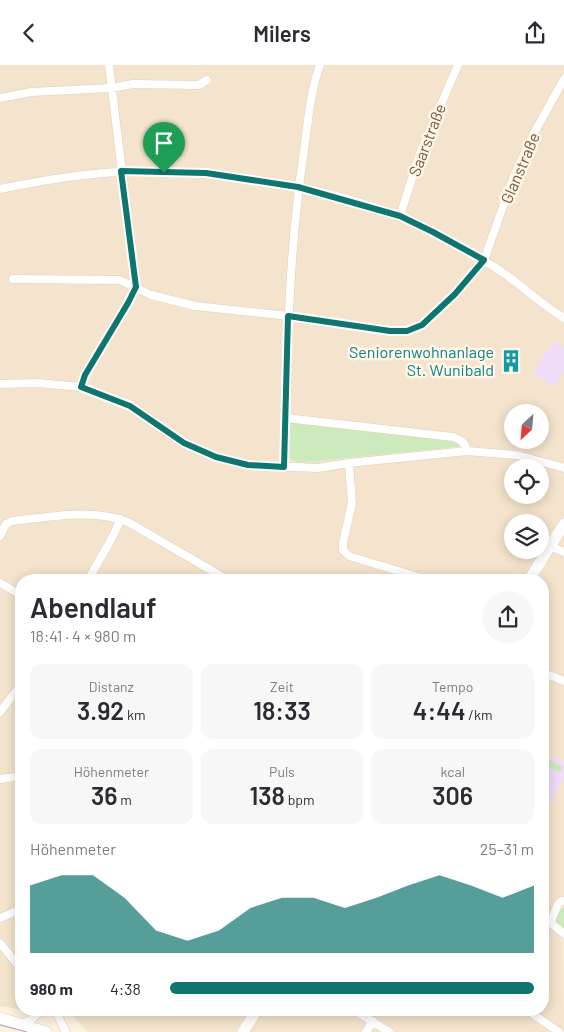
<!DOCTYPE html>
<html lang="de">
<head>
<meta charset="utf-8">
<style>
	body { margin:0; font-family:Barlow,sans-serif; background:#f7f7f7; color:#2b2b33; height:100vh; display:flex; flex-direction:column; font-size:19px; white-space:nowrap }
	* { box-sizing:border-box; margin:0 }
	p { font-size:16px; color:#7c7c81 }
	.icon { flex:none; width:28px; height:28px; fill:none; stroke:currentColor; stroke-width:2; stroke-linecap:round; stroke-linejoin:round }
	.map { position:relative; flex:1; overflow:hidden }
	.details { position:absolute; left:15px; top:509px; width:534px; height:442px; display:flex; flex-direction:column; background:#fff; border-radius:20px; box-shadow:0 2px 12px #0003 }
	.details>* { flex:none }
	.needle { width:32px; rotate:206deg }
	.tools { position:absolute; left:504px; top:339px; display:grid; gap:10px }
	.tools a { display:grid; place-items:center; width:45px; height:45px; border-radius:50%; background:#fff; box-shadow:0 2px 12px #0003; font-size:25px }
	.pin { position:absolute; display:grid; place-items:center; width:42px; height:42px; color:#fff; margin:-51px -21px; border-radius:50% 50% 50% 0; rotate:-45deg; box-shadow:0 0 5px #0007 }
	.pin .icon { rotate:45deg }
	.round { display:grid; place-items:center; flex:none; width:52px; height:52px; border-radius:26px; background:#f7f7f7 }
	.head { display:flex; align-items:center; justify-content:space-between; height:85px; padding:0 15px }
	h1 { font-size:28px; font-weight:600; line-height:38px }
	.metrics { display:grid; grid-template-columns:repeat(3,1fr); gap:8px; height:85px; padding:5px 15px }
	.metrics div { display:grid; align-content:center; border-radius:12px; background:#f7f7f7; text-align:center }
	.metrics b { font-size:25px; font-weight:600 }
	.metrics small { font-size:14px; font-weight:400 }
	.metrics p { font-size:14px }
	.chart { height:140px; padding:10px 15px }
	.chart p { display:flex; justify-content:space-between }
	.chart svg { width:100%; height:90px; margin-top:5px; fill:#0f766e; opacity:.7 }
	ul { padding:0 15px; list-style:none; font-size:16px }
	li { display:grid; grid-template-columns:80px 60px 1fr; align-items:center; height:38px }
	li i { height:12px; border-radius:6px; background:#0f766e }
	header { display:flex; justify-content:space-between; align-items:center; height:65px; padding:0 15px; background:#fff; font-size:22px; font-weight:600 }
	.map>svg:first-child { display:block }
	.residential { fill:#f4e4cd; fill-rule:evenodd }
	.education { fill:#efdcf8 }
	.green { fill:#cdeabd }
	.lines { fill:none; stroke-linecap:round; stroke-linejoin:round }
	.street-casing { stroke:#e0cebb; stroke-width:9 }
	.secondary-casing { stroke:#e5d0b8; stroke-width:12 }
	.street { stroke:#fff; stroke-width:8 }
	.secondary { stroke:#fff; stroke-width:11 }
	.tram { stroke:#b59ec5; stroke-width:1 }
	.route-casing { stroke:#fff; stroke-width:10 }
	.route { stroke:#0f766e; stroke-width:6 }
	.labels { text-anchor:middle; stroke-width:5; stroke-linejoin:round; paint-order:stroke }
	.street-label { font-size:16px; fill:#735846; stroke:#fff6e5 }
	.culture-label { font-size:16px; fill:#0d838f; stroke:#fff6e5; text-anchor:end }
</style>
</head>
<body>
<header><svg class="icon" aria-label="back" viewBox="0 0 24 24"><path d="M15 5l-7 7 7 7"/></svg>Milers<svg class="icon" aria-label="share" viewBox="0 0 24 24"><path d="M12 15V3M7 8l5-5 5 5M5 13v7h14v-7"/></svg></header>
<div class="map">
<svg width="564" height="967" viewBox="0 0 564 967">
	<rect width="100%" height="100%" fill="#fcf2de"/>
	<path class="residential" d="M0,0H564V843H563L564,967H88L67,945H542V515H21V945H25H23L0,941ZM512,348H540V375H512ZM290,357L459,382L297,398L289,393ZM512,402H540V430H512ZM512,458H540V485H512Z"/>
	<path class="education" d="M554,276L564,282V307L555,322L533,308Z
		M542,686L564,697V712L543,754Z"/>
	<path class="green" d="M290,356L459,375L461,379L459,382L297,398L289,393Z
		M543,691L563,702L560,708L543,698Z
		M563,842L564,843V865L556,858L555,854Z"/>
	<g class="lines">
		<defs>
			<path id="street" d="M0,33L31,27L111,23L133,19L199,20L207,15
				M0,124C39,116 79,109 119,107C134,105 150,107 165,107C251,110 358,127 435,168C460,182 486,195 509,212C528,226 544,241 564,253
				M400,151L420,88L458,0
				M13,214L120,215L151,230L195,241L288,251L390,266H407L422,260L455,229L484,195L514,111L534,68L564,14
				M0,319L38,318L81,322L130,341L184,379L216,392L248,400L318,403L349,398L467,386L517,390L564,403
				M81,322L85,310L128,238L136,222L109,0
				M286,353L453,372C461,375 465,377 467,386
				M349,398L352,438L343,478V485L349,491L428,515
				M284,402C287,296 288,190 304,86C308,57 310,27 320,0
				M0,471L6,459L12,456C51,452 91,443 128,457L228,515
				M550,481L564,487
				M88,515L112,473L121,454
				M0,518L21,530
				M542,607L564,616
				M0,647L21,620
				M0,714L21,711
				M562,836L558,839L551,856L553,860L564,869
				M0,853L21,844
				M0,878L21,904
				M55,945L66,967
				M354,945L389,967
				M527,945L559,967
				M22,959L32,954L41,945
				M366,967L373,956"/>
			<path id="secondary" d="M529,515L564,459
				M0,953L46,967
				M243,967L257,945"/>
		</defs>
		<use href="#street" class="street-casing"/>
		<use href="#secondary" class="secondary-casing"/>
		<use href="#street" class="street"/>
		<use href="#secondary" class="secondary"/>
		<path class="tram" d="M0,960L27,967"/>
	</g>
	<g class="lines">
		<defs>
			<path id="route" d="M121,106L206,108L298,122L400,151L433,167L484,195L455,229L422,260L407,266H390L288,251L284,402L248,400L216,392L184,378L130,341L81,322L85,310L128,238L136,222Z"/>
		</defs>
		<use href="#route" class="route-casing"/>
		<use href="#route" class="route"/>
	</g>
	<defs>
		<symbol id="building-bare" viewBox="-9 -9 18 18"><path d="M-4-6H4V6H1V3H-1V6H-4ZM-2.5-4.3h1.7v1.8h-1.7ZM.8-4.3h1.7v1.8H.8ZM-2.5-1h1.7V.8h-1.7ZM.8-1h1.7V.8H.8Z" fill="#0f9aa8" stroke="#fff6e5" stroke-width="2.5" paint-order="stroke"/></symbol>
	</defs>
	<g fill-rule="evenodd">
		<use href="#building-bare" x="495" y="280" width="32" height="32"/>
	</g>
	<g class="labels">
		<g class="street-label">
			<text transform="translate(427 75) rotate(-69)" y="6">Saarstraße</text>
			<text transform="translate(520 103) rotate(-67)" y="6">Glanstraße</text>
		</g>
		<g class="culture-label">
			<text x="494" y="293">Seniorenwohnanlage<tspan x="494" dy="18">St. Wunibald</tspan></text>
		</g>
	</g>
</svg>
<div class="tools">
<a><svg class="needle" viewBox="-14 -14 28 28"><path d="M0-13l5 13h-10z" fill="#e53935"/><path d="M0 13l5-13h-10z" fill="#7c7c81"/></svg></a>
<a><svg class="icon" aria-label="locate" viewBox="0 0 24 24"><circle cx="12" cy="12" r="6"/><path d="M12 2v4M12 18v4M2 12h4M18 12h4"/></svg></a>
<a><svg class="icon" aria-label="layers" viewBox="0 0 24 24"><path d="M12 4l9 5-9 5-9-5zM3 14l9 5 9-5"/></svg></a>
</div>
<div class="pin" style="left:164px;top:108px;background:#1e9e55"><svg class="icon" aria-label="arrive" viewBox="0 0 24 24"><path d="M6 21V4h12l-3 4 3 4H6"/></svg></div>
<section class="details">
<div class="head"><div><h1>Abendlauf</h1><p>18:41 · 4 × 980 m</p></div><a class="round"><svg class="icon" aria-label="share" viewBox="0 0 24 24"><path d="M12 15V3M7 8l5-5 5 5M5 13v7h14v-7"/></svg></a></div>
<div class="metrics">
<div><p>Distanz</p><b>3.92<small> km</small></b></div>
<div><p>Zeit</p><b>18:33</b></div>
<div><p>Tempo</p><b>4:44<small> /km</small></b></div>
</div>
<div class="metrics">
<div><p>Höhenmeter</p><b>36<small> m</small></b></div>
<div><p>Puls</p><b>138<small> bpm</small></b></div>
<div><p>kcal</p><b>306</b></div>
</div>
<div class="chart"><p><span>Höhenmeter</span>25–31 m</p>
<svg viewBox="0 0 160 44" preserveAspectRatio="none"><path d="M0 44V11L10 6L20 6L30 17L40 33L50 38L60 33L70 22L80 17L90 17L100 22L110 17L120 11L130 6L140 11L150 17L160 11V44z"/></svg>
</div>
<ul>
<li><b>980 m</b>4:38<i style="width:100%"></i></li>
</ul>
</section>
</div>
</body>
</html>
